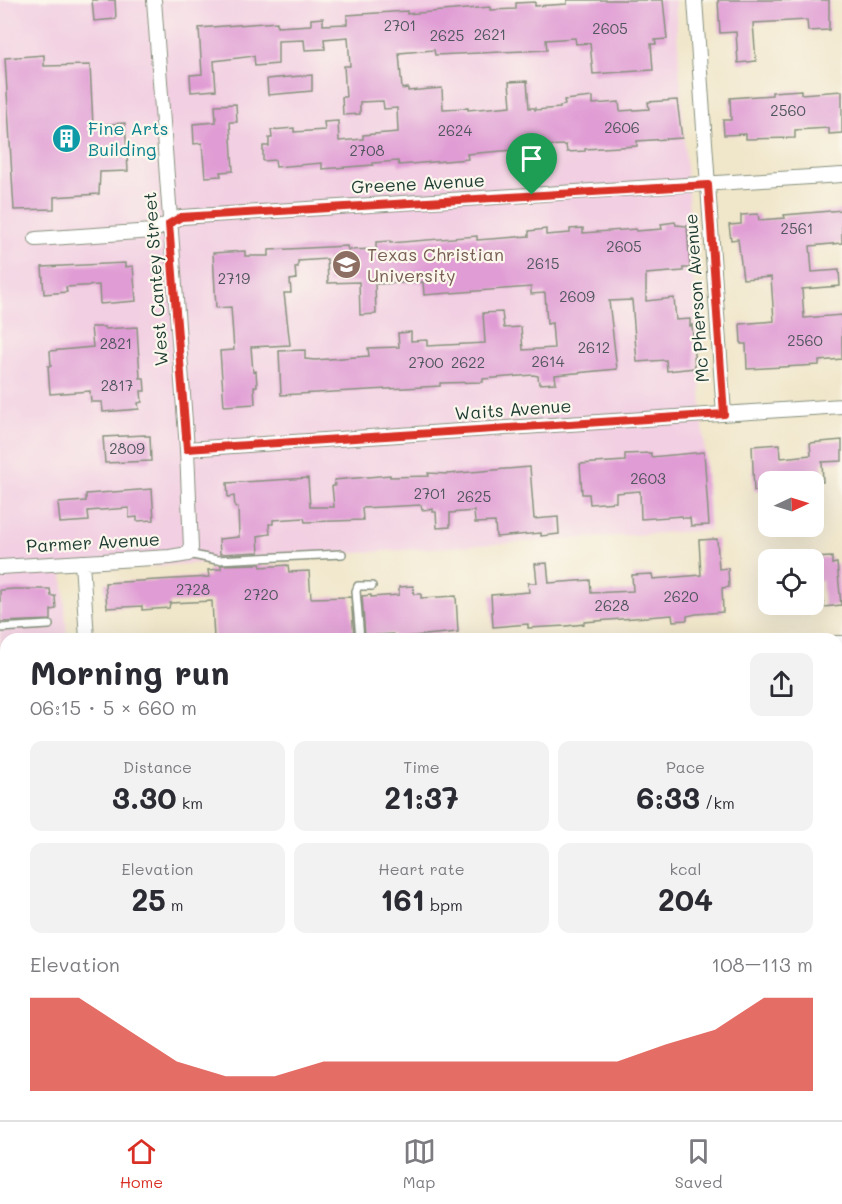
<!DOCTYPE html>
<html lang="en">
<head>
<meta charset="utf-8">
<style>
	body { margin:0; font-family:Mali,sans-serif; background:#f2f2f3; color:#2b2b33; height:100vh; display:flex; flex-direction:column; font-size:22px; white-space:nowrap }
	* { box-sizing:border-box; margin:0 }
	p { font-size:20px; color:#7c7c81 }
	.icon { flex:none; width:33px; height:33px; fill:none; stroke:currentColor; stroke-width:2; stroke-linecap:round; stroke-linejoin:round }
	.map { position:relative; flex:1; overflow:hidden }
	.side { position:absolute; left:0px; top:633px; width:843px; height:488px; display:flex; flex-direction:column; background:#fff; border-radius:18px 18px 0 0; box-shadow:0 6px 24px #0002 }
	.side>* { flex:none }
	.needle { width:39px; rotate:86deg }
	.fabs { position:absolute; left:758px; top:471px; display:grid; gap:12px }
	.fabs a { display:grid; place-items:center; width:66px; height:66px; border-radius:12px; background:#fff; box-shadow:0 6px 24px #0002; font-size:30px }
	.pin { position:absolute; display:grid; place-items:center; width:51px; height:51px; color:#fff; margin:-62px -26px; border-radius:50% 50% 50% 0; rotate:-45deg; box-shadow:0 0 6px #0007 }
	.pin .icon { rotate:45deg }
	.round { display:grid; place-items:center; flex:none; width:63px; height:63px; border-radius:12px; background:#f2f2f3 }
	.overview { display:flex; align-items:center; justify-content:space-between; height:102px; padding:0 30px }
	h1 { font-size:33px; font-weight:700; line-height:45px }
	.metrics { display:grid; grid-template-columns:repeat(3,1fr); gap:9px; height:102px; padding:6px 30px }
	.metrics div { display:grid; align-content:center; border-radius:12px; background:#f2f2f3; text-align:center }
	.metrics b { font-size:30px; font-weight:700 }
	.metrics small { font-size:16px; font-weight:400 }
	.metrics p { font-size:16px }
	.chart { height:168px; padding:12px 30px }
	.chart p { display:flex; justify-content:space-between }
	.chart svg { width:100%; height:108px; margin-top:6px; fill:#d93025; opacity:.7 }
	.tab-bar { display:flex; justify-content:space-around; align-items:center; height:84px; border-top:2px solid #e1e1e2; background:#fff; font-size:16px; color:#7c7c81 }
	.tab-bar a { display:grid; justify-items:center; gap:3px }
	.tab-bar .active { color:#d93025 }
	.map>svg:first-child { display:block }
	.built { fill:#f2cfe2 }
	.green { fill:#84d08d; stroke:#528660; stroke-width:1.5 }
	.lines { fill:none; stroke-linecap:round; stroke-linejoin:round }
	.stream { stroke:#50a8cd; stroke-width:4.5 }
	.building { fill:#e09cd4 }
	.lane-casing { stroke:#88927f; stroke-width:10 }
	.street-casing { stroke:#88927f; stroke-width:16 }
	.lane { stroke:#fff; stroke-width:7 }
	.street { stroke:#fff; stroke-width:14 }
	.route-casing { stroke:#fff; stroke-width:12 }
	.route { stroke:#d93025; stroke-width:8 }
	.labels { text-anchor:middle; stroke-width:4.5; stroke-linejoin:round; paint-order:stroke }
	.number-label { font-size:15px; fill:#4f555c }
	.culture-label { font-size:18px; fill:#0d838f; stroke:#fbf7ec; text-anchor:start }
	.street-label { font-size:18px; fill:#1f3d34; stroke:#fbf7ec }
	.education-label { font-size:18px; fill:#785e54; stroke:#fbf7ec; text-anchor:start }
</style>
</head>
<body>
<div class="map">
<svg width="842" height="1120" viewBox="0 0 842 1120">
	<rect width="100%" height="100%" fill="#fbf7ec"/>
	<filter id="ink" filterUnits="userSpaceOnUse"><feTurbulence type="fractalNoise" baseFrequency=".0167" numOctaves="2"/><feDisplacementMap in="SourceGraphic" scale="12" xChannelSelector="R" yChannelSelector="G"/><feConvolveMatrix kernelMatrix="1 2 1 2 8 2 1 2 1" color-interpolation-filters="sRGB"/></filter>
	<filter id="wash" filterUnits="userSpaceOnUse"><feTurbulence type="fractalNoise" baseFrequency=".008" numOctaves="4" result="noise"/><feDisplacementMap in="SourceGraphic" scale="24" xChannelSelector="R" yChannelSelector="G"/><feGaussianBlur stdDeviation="1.35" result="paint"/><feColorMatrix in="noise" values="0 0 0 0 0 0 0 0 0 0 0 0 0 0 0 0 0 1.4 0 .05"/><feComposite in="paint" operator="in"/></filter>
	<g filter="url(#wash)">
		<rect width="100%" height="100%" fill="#f0e6ca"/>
		<path class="built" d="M0,0H675L710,530L63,572L67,639H6V907L0,908Z"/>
		<path class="green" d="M842,977V1120H625L635,1114H837V981Z"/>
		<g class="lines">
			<path class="stream" d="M837,1043L842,1040"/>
		</g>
		<g id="blocks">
			<path class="building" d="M92,0H115L116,19L94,21Z
				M567,0H663L667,39L655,40L656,44H651L653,70L593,74L590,43L576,44L575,38L546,40L547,50L435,55L434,50L399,53L402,89L408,88V91L442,88L443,109L468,108V110L511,106L509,82L527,81L529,108H535V110L560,108V106L565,105L564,100L593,97V104L619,102L620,111L649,109L648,102L677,100L682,138L637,141V146L585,149V151L567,152L566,145L539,146V148L467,154L468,159L399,165L398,161L373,163V165L322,169V163L276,167L275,160L263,161V146H269V138H272L271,130L294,128V132L325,130L324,122L338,121L339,141L363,139V135L398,132L397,108L384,109L383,101L360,102V114L343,115L342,97H346L344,66H350L348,37L324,39L325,49L305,50L304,40L278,41V64L255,66L254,56L214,61L216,90L191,92L190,75L202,74L199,28L277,22V27L311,25V19L323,18V25L347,24V15L407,11V14L490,7V10L516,9V3L535,2V6L567,4Z
				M718,0H829V30L808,31L807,20L753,23L756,61L738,63L736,32L720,33Z
				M44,55V66L90,65L93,125L125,123L128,171L100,172L99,194L54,197V209L14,210L5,58Z
				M312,75V91L268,95L267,79Z
				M801,90V94L842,91V133L829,134V128L795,130V138L746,139V134L724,135L723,120H731L730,98L772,95V92Z
				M236,104L237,122H230L233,171L220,172L221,176L205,177L202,143L194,144L193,124L216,122L215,105Z
				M842,210V243L810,246L812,272L839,270L840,286L802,289L804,318L842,315V359L819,361V365L747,369L746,344H741L740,324L774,321L771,277L743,279L738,239L731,240L729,225L741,224V215L758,214L759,220L785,218L784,215Z
				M675,222L676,225L687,226L690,268H683V271L646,274V301L674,298L676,320L690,319V326L692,325L695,368L667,371L666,360L637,362L632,300L609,301L617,369L555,375L556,383L539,384L538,376L533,375L483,379V382L440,383V386L281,395L279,351L305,350V359L315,360L369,356L368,348L399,347L398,333L411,332V341L427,340V346L485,343L483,313L502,312L504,328L521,327L523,350L554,348L552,323L547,324L545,293L531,294V287L424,295L423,282L375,284L376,314L360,315L359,282L328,283L327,259L298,261V267H295L296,279L290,280L291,293H284L290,345L251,347L253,372L256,371L257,386L254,387L255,404L224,406L220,351L234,350L231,307L216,308L213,253L245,251V256H269V250L347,246L348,250L376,249V242L390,241V243L477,236V240L529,236V231L546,229V235L570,233V229L583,228V233L636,229V231L662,229L661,224Z
				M125,263V267L133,266L136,301L100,304L99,285L66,287L67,292L44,294L42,267Z
				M91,327H105V329L137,327L140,378H144L145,391H141L142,402L138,403L139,409L103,412L102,402H91L90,391L50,394L48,366H51L50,351L93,347Z
				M145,435V436H150L151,461L105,463L103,437Z
				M842,440V461L822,462L823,482H809V479L768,482V490L754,491L752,446L780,444L781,458L811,455L810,443Z
				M704,452L709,525L691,526L690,518H683L682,516L641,519L640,491L616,493V502L590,504L589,494H582L580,464L625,461V454L651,453V457Z
				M530,467L534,519L558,517L559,534L541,536V533L496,537L495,522L475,523L474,511L450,513V527L437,528L436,512H433V509L422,510L421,505L362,508L363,520L305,522L304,518L273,520V524H269L270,534L258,536L259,552L220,554L219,539L239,537L238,507H235L234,496L228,497L227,483L308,478L310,507H334L332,486H335L334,480L390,475V477L429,476L428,473L448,474Z
				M152,489L154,520L137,521V517L129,518V508L88,511L89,521L60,523L58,503L86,501V494Z
				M717,539L719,569L728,568L729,587L722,588L723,612L696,614L687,616V620L673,621L672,615L584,622V624L566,626L528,628V624L493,627L491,595L529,592L528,583H537L535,564L547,563L549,583L590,580L591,593L633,591L632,575L652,574L653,579L701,575L699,540Z
				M832,557V564L837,563L841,605L824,607L822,580H814L812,558Z
				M260,564L261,567L288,565L289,572L309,571L311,598L351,597L354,637H350V639H214L212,601L170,603L169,608L142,610V606L107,608L105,583L209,577L208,570L221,569V565Z
				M413,586L414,594H421V598L456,596L458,632L402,637H394L393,634L365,636L362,596L371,595V597L399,595V587Z
				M15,589H50L51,596H55L56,609L51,610V620L0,622V590Z"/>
		</g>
	</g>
	<g filter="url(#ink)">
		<use href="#blocks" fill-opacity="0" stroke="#88927f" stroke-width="1.5"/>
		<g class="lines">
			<defs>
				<path id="lane" d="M188,554L217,560L342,554
					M0,628L49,625
					M360,639L356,591L358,586H372
					M606,1120L607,1114"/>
				<path id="street" d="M695,0L724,414
					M36,239L153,231L181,217L842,175
					M187,449L842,406
					M82,562L87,639
					M0,567L170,557L188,554L191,548L187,449L154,0
					M837,643H842
					M0,697L6,696
					M0,922L6,921
					M837,944L842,940
					M112,1114V1120
					M417,1120L515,1114"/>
			</defs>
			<use href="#lane" class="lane-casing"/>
			<use href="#street" class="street-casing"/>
			<use href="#lane" class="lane"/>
			<use href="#street" class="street"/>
		</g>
	</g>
	<g class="lines" filter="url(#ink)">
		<defs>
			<path id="route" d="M708,185L724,414L187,449L169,224L181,217Z"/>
		</defs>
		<use href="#route" class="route-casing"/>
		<use href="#route" class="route"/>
	</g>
	<defs>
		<symbol id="building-disc" viewBox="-11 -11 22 22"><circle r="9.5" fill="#0f9aa8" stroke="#fbf7ec"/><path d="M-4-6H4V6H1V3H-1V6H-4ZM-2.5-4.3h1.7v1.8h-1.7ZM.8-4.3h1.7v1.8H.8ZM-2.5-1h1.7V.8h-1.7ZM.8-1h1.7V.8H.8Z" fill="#fff"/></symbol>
		<symbol id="university-disc" viewBox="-11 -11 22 22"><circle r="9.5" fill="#8d6e63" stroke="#fbf7ec"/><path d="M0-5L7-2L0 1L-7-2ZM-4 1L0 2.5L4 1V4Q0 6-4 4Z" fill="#fff"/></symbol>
	</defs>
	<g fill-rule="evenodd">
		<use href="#building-disc" x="50" y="122" width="33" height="33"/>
		<use href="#university-disc" x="330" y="248" width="33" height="33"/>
	</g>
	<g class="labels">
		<g class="number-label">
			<text x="400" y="31">2701</text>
			<text x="610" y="34">2605</text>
			<text x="490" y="40">2621</text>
			<text x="447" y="41">2625</text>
			<text x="788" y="116">2560</text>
			<text x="622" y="133">2606</text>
			<text x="455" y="136">2624</text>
			<text x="367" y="156">2708</text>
			<text x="797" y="234">2561</text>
			<text x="624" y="252">2605</text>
			<text x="543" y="269">2615</text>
			<text x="234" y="284">2719</text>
			<text x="577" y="302">2609</text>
			<text x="805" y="346">2560</text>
			<text x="116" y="349">2821</text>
			<text x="594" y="353">2612</text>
			<text x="548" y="367">2614</text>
			<text x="426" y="368">2700</text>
			<text x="468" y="368">2622</text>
			<text x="117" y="391">2817</text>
			<text x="127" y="454">2809</text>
			<text x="648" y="484">2603</text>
			<text x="430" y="499">2701</text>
			<text x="474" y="502">2625</text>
			<text x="193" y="595">2728</text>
			<text x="261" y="600">2720</text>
			<text x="681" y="602">2620</text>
			<text x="612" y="611">2628</text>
		</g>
		<g class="culture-label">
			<text x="88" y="135">Fine Arts<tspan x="88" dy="21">Building</tspan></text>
		</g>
		<g class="street-label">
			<text transform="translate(418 184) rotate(-3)" y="6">Greene Avenue</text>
			<text transform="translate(156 279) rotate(-94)" y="6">West Cantey Street</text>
			<text transform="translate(697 298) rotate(-94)" y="6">Mc Pherson Avenue</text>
			<text transform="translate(513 410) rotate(-4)" y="6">Waits Avenue</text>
			<text transform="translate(93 543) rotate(-3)" y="6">Parmer Avenue</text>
		</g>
		<g class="education-label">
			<text x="367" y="261">Texas Christian<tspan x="367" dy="21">University</tspan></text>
		</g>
	</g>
</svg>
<div class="fabs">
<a><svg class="needle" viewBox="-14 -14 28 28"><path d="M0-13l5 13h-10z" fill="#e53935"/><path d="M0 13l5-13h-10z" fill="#7c7c81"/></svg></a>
<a><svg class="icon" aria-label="locate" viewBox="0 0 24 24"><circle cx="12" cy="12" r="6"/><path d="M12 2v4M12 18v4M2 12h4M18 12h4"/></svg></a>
</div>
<div class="pin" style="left:532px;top:195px;background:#1e9e55"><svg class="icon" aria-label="arrive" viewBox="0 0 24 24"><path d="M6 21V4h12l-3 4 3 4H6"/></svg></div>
<section class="side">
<div class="overview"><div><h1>Morning run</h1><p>06:15 · 5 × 660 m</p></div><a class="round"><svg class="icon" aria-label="share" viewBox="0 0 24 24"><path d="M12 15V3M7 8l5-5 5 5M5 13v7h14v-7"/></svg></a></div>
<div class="metrics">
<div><p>Distance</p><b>3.30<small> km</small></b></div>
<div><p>Time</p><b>21:37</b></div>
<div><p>Pace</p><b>6:33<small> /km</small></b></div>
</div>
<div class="metrics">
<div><p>Elevation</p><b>25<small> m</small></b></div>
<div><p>Heart rate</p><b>161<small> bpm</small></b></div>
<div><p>kcal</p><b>204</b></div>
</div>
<div class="chart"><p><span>Elevation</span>108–113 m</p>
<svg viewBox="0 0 160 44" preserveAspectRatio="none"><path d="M0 44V6L10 6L20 19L30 32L40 38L50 38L60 32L70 32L80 32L90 32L100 32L110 32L120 32L130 25L140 19L150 6L160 6V44z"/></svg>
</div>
</section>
</div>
<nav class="tab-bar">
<a class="active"><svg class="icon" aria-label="home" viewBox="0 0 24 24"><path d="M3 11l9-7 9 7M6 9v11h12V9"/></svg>Home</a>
<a><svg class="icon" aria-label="map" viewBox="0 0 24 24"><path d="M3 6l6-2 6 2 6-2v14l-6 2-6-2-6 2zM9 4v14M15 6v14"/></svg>Map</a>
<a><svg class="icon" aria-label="saved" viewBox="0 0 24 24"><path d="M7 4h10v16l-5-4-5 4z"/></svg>Saved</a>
</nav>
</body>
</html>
